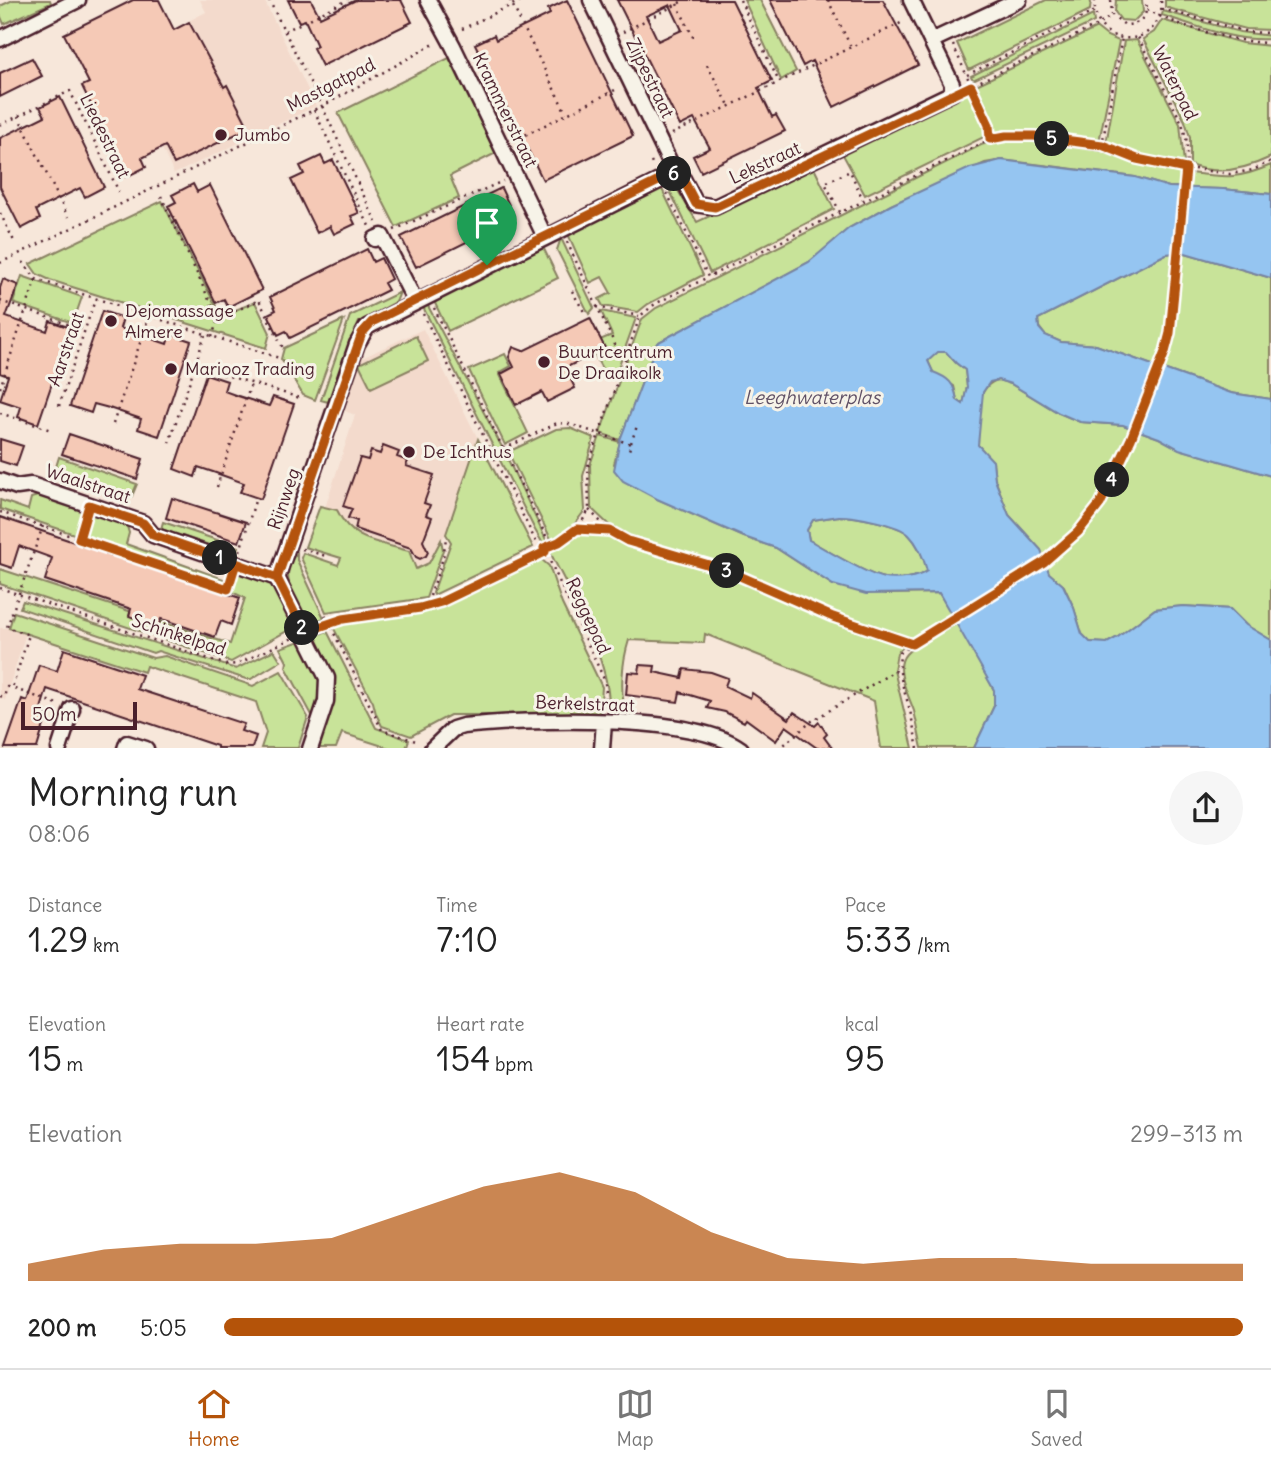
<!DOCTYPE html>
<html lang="en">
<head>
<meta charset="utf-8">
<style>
	body { margin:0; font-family:Delius,sans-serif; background:#f6f6f6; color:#222; height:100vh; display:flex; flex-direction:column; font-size:26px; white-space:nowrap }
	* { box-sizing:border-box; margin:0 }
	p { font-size:23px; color:#767676 }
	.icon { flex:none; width:38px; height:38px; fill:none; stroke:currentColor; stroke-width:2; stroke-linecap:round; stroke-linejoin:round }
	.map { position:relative; height:748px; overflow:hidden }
	.panel { display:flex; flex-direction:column; background:#fff; flex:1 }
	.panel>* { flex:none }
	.scale { position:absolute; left:21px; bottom:18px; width:116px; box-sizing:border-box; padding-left:7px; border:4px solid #4a1f2b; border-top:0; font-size:19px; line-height:24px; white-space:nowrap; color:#4a1f2b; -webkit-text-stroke:5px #f7f3e8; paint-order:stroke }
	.pin { position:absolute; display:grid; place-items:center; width:60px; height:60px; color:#fff; margin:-72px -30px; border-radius:50% 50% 50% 0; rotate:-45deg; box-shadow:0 0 7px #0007 }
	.pin .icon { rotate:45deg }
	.km { position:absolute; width:35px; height:35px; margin:-18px; border-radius:50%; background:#222; color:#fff; font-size:19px; line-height:35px; text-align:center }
	.round { display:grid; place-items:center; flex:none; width:74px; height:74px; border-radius:37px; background:#f6f6f6 }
	.overview { display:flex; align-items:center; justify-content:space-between; height:119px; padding:0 28px }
	h1 { font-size:38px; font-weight:600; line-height:52px }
	.metrics { display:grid; grid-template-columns:repeat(3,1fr); gap:10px; height:119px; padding:7px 28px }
	.metrics div { display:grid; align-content:center }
	.metrics b { font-size:35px; font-weight:600 }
	.metrics small { font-size:19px; font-weight:400 }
	.metrics p { font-size:19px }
	.chart { height:196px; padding:14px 28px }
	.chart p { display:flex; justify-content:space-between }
	.chart svg { width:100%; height:126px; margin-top:7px; fill:#b45309; opacity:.7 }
	ul { padding:0 28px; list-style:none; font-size:23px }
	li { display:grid; grid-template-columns:112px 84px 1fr; align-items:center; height:52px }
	li i { height:18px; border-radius:9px; background:#b45309 }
	.menu { display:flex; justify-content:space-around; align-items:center; height:98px; border-top:2px solid #e0e0e0; background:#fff; font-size:19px; color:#767676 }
	.menu a { display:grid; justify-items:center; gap:4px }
	.menu .on { color:#b45309 }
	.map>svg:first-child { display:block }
	.built { fill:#f3dacc }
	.green { fill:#c8e399; stroke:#898162; stroke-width:2 }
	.water { fill:#95c5f1; stroke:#7783a2; stroke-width:2; fill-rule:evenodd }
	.building { fill:#f5c9b6; stroke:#4a1f2b; stroke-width:2; fill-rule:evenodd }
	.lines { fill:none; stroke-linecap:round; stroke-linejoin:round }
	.minor-casing { stroke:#4a1f2b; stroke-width:19 }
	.path { stroke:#4a1f2b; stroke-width:2.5; stroke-dasharray:2 5; stroke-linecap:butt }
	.minor { stroke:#f7f3e8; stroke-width:14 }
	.route-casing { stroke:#fff; stroke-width:14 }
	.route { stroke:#b45309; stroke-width:9 }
	.poi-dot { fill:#4a1f2b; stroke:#f7f3e8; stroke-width:2.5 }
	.labels { text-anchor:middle; stroke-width:6; stroke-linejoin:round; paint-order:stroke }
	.street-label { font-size:18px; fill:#4a1f2b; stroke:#f7f3e8 }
	.poi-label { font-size:18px; fill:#4a1f2b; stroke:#f7f3e8; text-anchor:start }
	.water-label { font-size:19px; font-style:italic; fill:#605166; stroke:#f7f3e8 }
</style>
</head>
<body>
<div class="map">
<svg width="1271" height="749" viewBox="0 0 1271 749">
	<rect width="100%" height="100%" fill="#f7e7da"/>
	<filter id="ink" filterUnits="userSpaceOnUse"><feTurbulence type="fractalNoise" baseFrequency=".0143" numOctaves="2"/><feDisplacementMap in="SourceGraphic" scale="14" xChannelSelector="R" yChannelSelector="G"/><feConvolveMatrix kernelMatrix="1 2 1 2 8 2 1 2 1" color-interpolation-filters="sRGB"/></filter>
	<g filter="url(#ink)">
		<path class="built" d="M200,0H264L316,106L174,174L119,57L206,12Z
			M423,329L478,439L446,534L440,541L429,563L416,570L409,551L356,535L342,521L337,510L325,508L355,415L345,411L358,360Z
			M0,628H9L26,633L5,700L0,698Z"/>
		<path class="green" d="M13,0H50L51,3L4,24L0,15V6Z
			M744,0H760L796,71L781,80Z
			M1046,0H1091L1090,10L969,70L957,43Z
			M1116,0H1142L1143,12L1134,21L1121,20L1115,12Z
			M1165,0H1271V30L1246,29L1175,10L1165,7Z
			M1163,11L1240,32L1271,36V39C1234,42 1197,26 1162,15Z
			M1093,15L1094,22L973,80L971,76Z
			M1162,20L1242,43L1271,46V157C1246,169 1217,176 1190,165V137L1185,121L1143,39L1154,32Z
			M1097,28L1107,36L1119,41L1099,142L1039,132L993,134L992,122L974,86Z
			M1137,40L1180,124L1184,163L1180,164L1131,154L1106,144L1124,41Z
			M449,58L496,153L450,176L459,198L396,227L338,113Z
			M970,90L985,122L986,136L865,195L841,151Z
			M1020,138L1104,151L1138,163L1183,172L1182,179L1184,187H1169L1135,177L1051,166L1002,160L985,163L891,205L849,228L811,261L657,343L620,440L600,433L642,319L656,308L981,145L994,141Z
			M1271,165V194L1223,189L1187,188L1189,173C1224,177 1237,180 1271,165Z
			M814,168L834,209L710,273L667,185L674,184L697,222Z
			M661,187L703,275L648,304L638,312L603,306L599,299L611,293L602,277L590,283L568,234Z
			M162,201L221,316L255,302L270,333L266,348L50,280L37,274L30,264Z
			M561,238L594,308L589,314L557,250Z
			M542,245L558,278L448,331L433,299Z
			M1182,252L1271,278V399L1231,393L1096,345L1061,342L1045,335L1039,327L1038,319L1166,254Z
			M22,276L82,297L73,323L13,303Z
			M400,292L396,302L359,322L328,402L321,400L350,316Z
			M427,304L503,449L549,546L542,542L535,530L423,307Z
			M601,311L636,318L614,379L607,378L594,354L605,348L600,340L612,335Z
			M344,320L315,400L303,395L281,359L284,348Z
			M416,336L428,361L371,388L359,364Z
			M938,351L946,352L956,363L965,370L967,387L963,404L957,400L954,386L933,372L928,361Z
			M505,354L511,366L499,373L528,433L505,445L469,370Z
			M998,380L1011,384L1059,413L1080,422L1123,425L1159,438L1180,449L1271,476V640L1246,625L1230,609L1183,606L1155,609L1118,637L1107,643L1090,642L1082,634L1074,608L1064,586L1049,573L1041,550L1009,515L995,479L993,462L978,445C979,425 973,386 998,380Z
			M570,428L594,438L583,476L585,510L570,530L552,541L508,452L556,429Z
			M600,436L620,442L614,464L657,499L744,537L776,548L833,585L887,594L939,593L953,616L912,640L833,614L791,594L725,566L630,537L610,526L591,508L590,465Z
			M478,439L533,547L434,595L433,593L451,542L446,534Z
			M59,457L137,484L132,496L55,470Z
			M41,495L126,523L129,533L126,544L226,580L225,585L0,509V500L28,510L31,498Z
			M320,506L337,510C352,542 378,542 409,551L416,569L429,563L441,540L443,550L426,598L326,612L301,558L303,553L338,565L341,558L305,547Z
			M839,516C854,516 899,524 909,535C918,544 924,559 928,571C918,578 896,580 884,578C867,575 825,549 809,540L807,530L813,520Z
			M163,522L238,547L236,554L161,529Z
			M579,532L608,534L625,543L722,573L811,611L907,643L897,653L894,670L913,748H881L874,701L705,634L704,643L629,640C622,662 619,694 627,716H615V707L609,706C609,657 571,595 549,550L572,538Z
			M297,553V560L324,618L308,624C297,602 276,575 297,553Z
			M541,559L549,566L562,604L602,687L600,715H450L411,736L382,726L376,714L373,702L333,627L342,622L368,617L439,608Z
			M0,569L230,644L245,598L230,591L238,569L270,583L294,627L231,662L0,584Z
			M23,601L236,669L274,650L281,661L251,679H246L158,651L153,653L20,608Z
			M14,612L153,658L165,656L253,686L281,671L308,717L298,748H261L266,733L256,702L146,666L144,672L9,628Z
			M957,622L994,690V706L974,748H922C919,736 917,723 914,711C909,696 893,668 906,654C919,640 941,632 957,622Z
			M327,631L376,728L409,740L406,748H389L342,733L336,748H318C329,717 342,693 327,661C323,651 320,644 312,637Z
			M303,640L321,685L313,717L286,667L287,662L280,648Z"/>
		<path class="water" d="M1001,160L1135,177L1169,187L1223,189L1271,194V278L1182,252L1166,254L1038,319L1039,328L1045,335L1061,342L1096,345L1231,393L1271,399V476L1179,449L1159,438L1123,425L1080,422L1059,413L1011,384L998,380L990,382L983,392L978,445L993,461L995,480L1009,515L1041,550L1049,573L1063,585L1074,608L1082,634L1090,642L1107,643L1118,637L1155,609L1183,606L1230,609L1246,625L1271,640V748H974L994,706V690L939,593L866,594L833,585L776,548L744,537L657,499L623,481L614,470L620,440L657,343L809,262L849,228L891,205L970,168ZM938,352H946L956,363L965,370L967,387L963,404L957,400C954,383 949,378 933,372L928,361ZM839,516C854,516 899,524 909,535C918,544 924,559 927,571C918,578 896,580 884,578C867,575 825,549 809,540L807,530L813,520Z"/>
		<path class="building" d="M133,0H159L174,30L189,22L224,87L227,85L249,128L174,164L165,146L142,158L146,167L126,177L82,86L89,83L64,34Z
			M288,0H311L320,17L356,0H401L412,22L322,66L313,48L317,46L305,20L299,22Z
			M567,0L633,136L543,180L475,44L494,35L496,40L550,14L548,9Z
			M617,0H732L772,81L758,88L772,117L776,115L785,131L701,172L693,156L710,148L694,119L680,126ZM670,5L682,30L658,41L646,16Z
			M770,0H883L918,65L834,107L812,61L803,66Z
			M32,58L42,76L0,97V73Z
			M60,97L104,187L85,197L80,188L36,210L40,219L21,229L0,187V138L45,116L40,107Z
			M321,156L325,164L333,160L359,213L351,216L355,224L334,234L330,226L317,233L291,180L304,174L300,166Z
			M193,184L197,192L210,185L262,290L228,307L224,299L216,303L168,206L176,202L172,195Z
			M501,188L515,218L416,267L401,237Z
			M367,249L373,262L381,258L391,279L384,283L388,290L290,338L286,331L278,335L268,314L276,310L270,297Z
			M3,279L18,285L6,317L47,331L50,321L71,328L38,424L18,417L21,407L0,400L8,376L0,373V288Z
			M102,311L123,318L120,328L167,344L170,334L191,341L159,436L138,429L141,419L109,408L94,404L91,413L70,406Z
			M590,318L605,348L565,368L575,388L547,402L542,392L516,405L501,374L514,367L509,357L513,347L523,351Z
			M206,374L227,381L224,391L238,396L269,406L273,397L294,404L261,499L240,492L244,483L213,472L198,467L195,477L174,469Z
			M69,434L143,459L137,479L62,454Z
			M0,439L23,446L16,466L0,461Z
			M383,446L399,452L397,457L408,461L406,466L434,475L424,503L430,505L426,515L432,517L423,541L428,552L426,556L420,559L416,557L411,548L355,529L357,521L348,518L352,509L343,506L360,458L368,460L371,451L380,454Z
			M172,498L246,522L239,542L166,518Z
			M0,517L240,598L231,625L221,621L215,637L168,621L161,619L158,627L129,616L131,609L45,580L52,558L19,546L12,568L0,564Z
			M64,649L142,675L137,689L244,724L241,731L256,736L252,748H217V746L47,689L40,712L47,715L37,748H5L22,699L27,701L39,665L57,671Z
			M640,665L655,666L654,672L682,678L684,669L711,672L728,678L725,686L750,698L752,693L789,719L794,712L815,726L819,722L827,734L824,737L832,748H817L786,726L776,741L746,719L744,722L725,712L707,708L710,701L680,692L678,702L626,695L628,672L639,673Z"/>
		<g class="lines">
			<defs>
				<path id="minor" d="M428,0L453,46L545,237
					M591,0L675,173
					M911,0L931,41
					M0,39L78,0
					M375,239L382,236L415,301
					M0,481L17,487L31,485L143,523L153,535L277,578
					M59,749L72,709
					M125,749L127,743L146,749
					M310,749L326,701L327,678L277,578L357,344L367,327L675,173L683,179L696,204L715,207L952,93V84L931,41L1019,0
					M432,749L453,729L463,726C524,719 693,713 741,749
					M602,749L604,722"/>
			</defs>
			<use href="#minor" class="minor-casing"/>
			<path class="path" d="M269,0L322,106L376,222
				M510,0L566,113
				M740,0L779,82
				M828,0L851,47
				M1095,0C1090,51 1165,51 1161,0
				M1111,0L1112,15L1125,25C1141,25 1149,15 1146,0
				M677,4L694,39
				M1162,9L1248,32L1271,33
				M1147,10C1177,26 1237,43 1271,43
				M462,29L522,0
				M285,31L348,0
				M623,32L685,0
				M953,45L989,125L990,139
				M707,65L729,105
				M967,75L1095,11
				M968,87L1100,24L1112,15
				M314,110L369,226
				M18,116L68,217
				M0,125L70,91L119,192
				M672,134L905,21
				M513,141L617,89
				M1102,145L1122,38
				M651,162L654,168
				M667,193L708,277L995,137L1034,136L1102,145L1137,159L1165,165L1230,174L1253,170L1271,161
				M161,196L218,319L259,300L283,348
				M840,212L825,183L850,171L863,200
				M0,213L15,243
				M394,230L503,181
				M567,242L623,362
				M23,262L36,279L279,358
				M0,263L330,102L434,44
				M572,291L586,315
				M0,301L85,330
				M597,307L639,316
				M434,308L550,544
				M423,314L537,544L544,548L603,677L606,687L605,708
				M212,337L218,319
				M196,366L300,398
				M0,388L36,279
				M59,406L95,300
				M0,413L51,430
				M113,424L149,316
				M169,443L205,335
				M631,443L637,426
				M504,449L557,423L569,424L631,444L629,450
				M217,487L251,384
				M589,510L610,531
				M0,512L228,589L231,577
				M43,526L7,627L29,635L12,688L60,705
				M577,529L610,531L628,541L726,570L833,617L912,644
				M79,539L85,518
				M544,548L570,535L578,528L589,510L588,466L640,316L655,304L708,277
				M302,549L326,556
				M240,551L255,501
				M0,588L227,665L237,664L293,638
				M430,596L443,558L446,538
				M325,615L382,730L419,742
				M318,627C355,614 394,616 431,605C471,594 506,567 545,553
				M0,696L4,697L7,687L12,688
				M779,749L812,721L898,669
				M918,749C915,734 912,718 908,703C902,685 898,672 900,653L916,641L1044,562L1078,532L1100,504L1131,439L1165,352L1170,333L1173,304L1187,169V142L1182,123L1138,37"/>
			<use href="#minor" class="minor"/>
		</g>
	</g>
	<g class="lines" filter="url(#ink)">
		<defs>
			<path id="route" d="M487,265L372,322L362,333L277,578L263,573L153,535L143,523L89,505L79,539L228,589L236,563L277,578L304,632L343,619L420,608L441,602L545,552L544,548L559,542L577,529L610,531L628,541L726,570L833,617L912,644L1044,562L1078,532L1100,504L1131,439L1165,352L1170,333L1186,169L1137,159L1102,145L1034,136H1006L990,139L989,125L971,86L715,207L696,204L683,179L675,173L487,265"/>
		</defs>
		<use href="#route" class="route-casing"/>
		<use href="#route" class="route"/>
	</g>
	<g class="poi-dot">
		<circle cx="221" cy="135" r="7"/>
		<circle cx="111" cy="321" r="7"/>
		<circle cx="544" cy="362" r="7"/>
		<circle cx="171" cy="369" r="7"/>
		<circle cx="409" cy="452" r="7"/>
	</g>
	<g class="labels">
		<g class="street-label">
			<text transform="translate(650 78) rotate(64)" y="6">Zijpestraat</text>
			<text transform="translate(1175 83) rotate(64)" y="6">Waterpad</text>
			<text transform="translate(331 85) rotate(-27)" y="6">Mastgatpad</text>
			<text transform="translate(505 110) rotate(64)" y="6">Krammerstraat</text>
			<text transform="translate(105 136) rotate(64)" y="6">Liedestraat</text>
			<text transform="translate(765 163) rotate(-25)" y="6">Lekstraat</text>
			<text transform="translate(66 349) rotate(-71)" y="6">Aarstraat</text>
			<text transform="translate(88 484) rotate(18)" y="6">Waalstraat</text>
			<text transform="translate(284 499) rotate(-71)" y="6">Rijnweg</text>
			<text transform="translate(588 616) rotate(65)" y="6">Reggepad</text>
			<text transform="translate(179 635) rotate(18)" y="6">Schinkelpad</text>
			<text transform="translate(585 704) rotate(2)" y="6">Berkelstraat</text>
		</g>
		<g class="poi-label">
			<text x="235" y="141">Jumbo</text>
			<text x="125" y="317">Dejomassage<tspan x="125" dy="21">Almere</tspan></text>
			<text x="558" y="358">Buurtcentrum<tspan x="558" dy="21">De Draaikolk</tspan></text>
			<text x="185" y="375">Mariooz Trading</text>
			<text x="423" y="458">De Ichthus</text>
		</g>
		<g class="water-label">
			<text x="812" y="404">Leeghwaterplas</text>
		</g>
	</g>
</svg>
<div class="scale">50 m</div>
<div class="pin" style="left:487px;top:265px;background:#1e9e55"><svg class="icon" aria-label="arrive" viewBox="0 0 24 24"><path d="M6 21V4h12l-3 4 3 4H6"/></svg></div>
<b class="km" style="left:220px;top:558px">1</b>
<b class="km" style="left:302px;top:628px">2</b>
<b class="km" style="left:727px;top:571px">3</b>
<b class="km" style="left:1112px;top:480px">4</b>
<b class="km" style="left:1052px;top:139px">5</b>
<b class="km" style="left:674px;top:174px">6</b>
</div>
<section class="panel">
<div class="overview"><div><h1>Morning run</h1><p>08:06</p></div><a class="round"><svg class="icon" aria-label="share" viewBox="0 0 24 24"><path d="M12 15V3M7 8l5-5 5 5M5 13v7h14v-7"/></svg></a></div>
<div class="metrics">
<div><p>Distance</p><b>1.29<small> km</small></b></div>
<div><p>Time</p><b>7:10</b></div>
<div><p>Pace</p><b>5:33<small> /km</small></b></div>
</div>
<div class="metrics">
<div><p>Elevation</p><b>15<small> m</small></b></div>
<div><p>Heart rate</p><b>154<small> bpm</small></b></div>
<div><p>kcal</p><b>95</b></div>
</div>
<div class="chart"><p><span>Elevation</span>299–313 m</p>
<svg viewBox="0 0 160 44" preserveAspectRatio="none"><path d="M0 44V38L10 33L20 31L30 31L40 29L50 20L60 11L70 6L80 13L90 27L100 36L110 38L120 36L130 36L140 38L150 38L160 38V44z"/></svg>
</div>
<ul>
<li><b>200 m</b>5:05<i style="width:100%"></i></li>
</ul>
</section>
<nav class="menu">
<a class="on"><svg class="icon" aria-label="home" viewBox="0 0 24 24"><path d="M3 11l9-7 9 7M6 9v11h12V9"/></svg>Home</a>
<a><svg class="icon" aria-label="map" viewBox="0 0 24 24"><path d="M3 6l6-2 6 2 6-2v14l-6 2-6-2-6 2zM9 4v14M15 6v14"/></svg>Map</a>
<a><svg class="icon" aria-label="saved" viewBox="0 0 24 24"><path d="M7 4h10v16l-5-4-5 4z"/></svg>Saved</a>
</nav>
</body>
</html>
